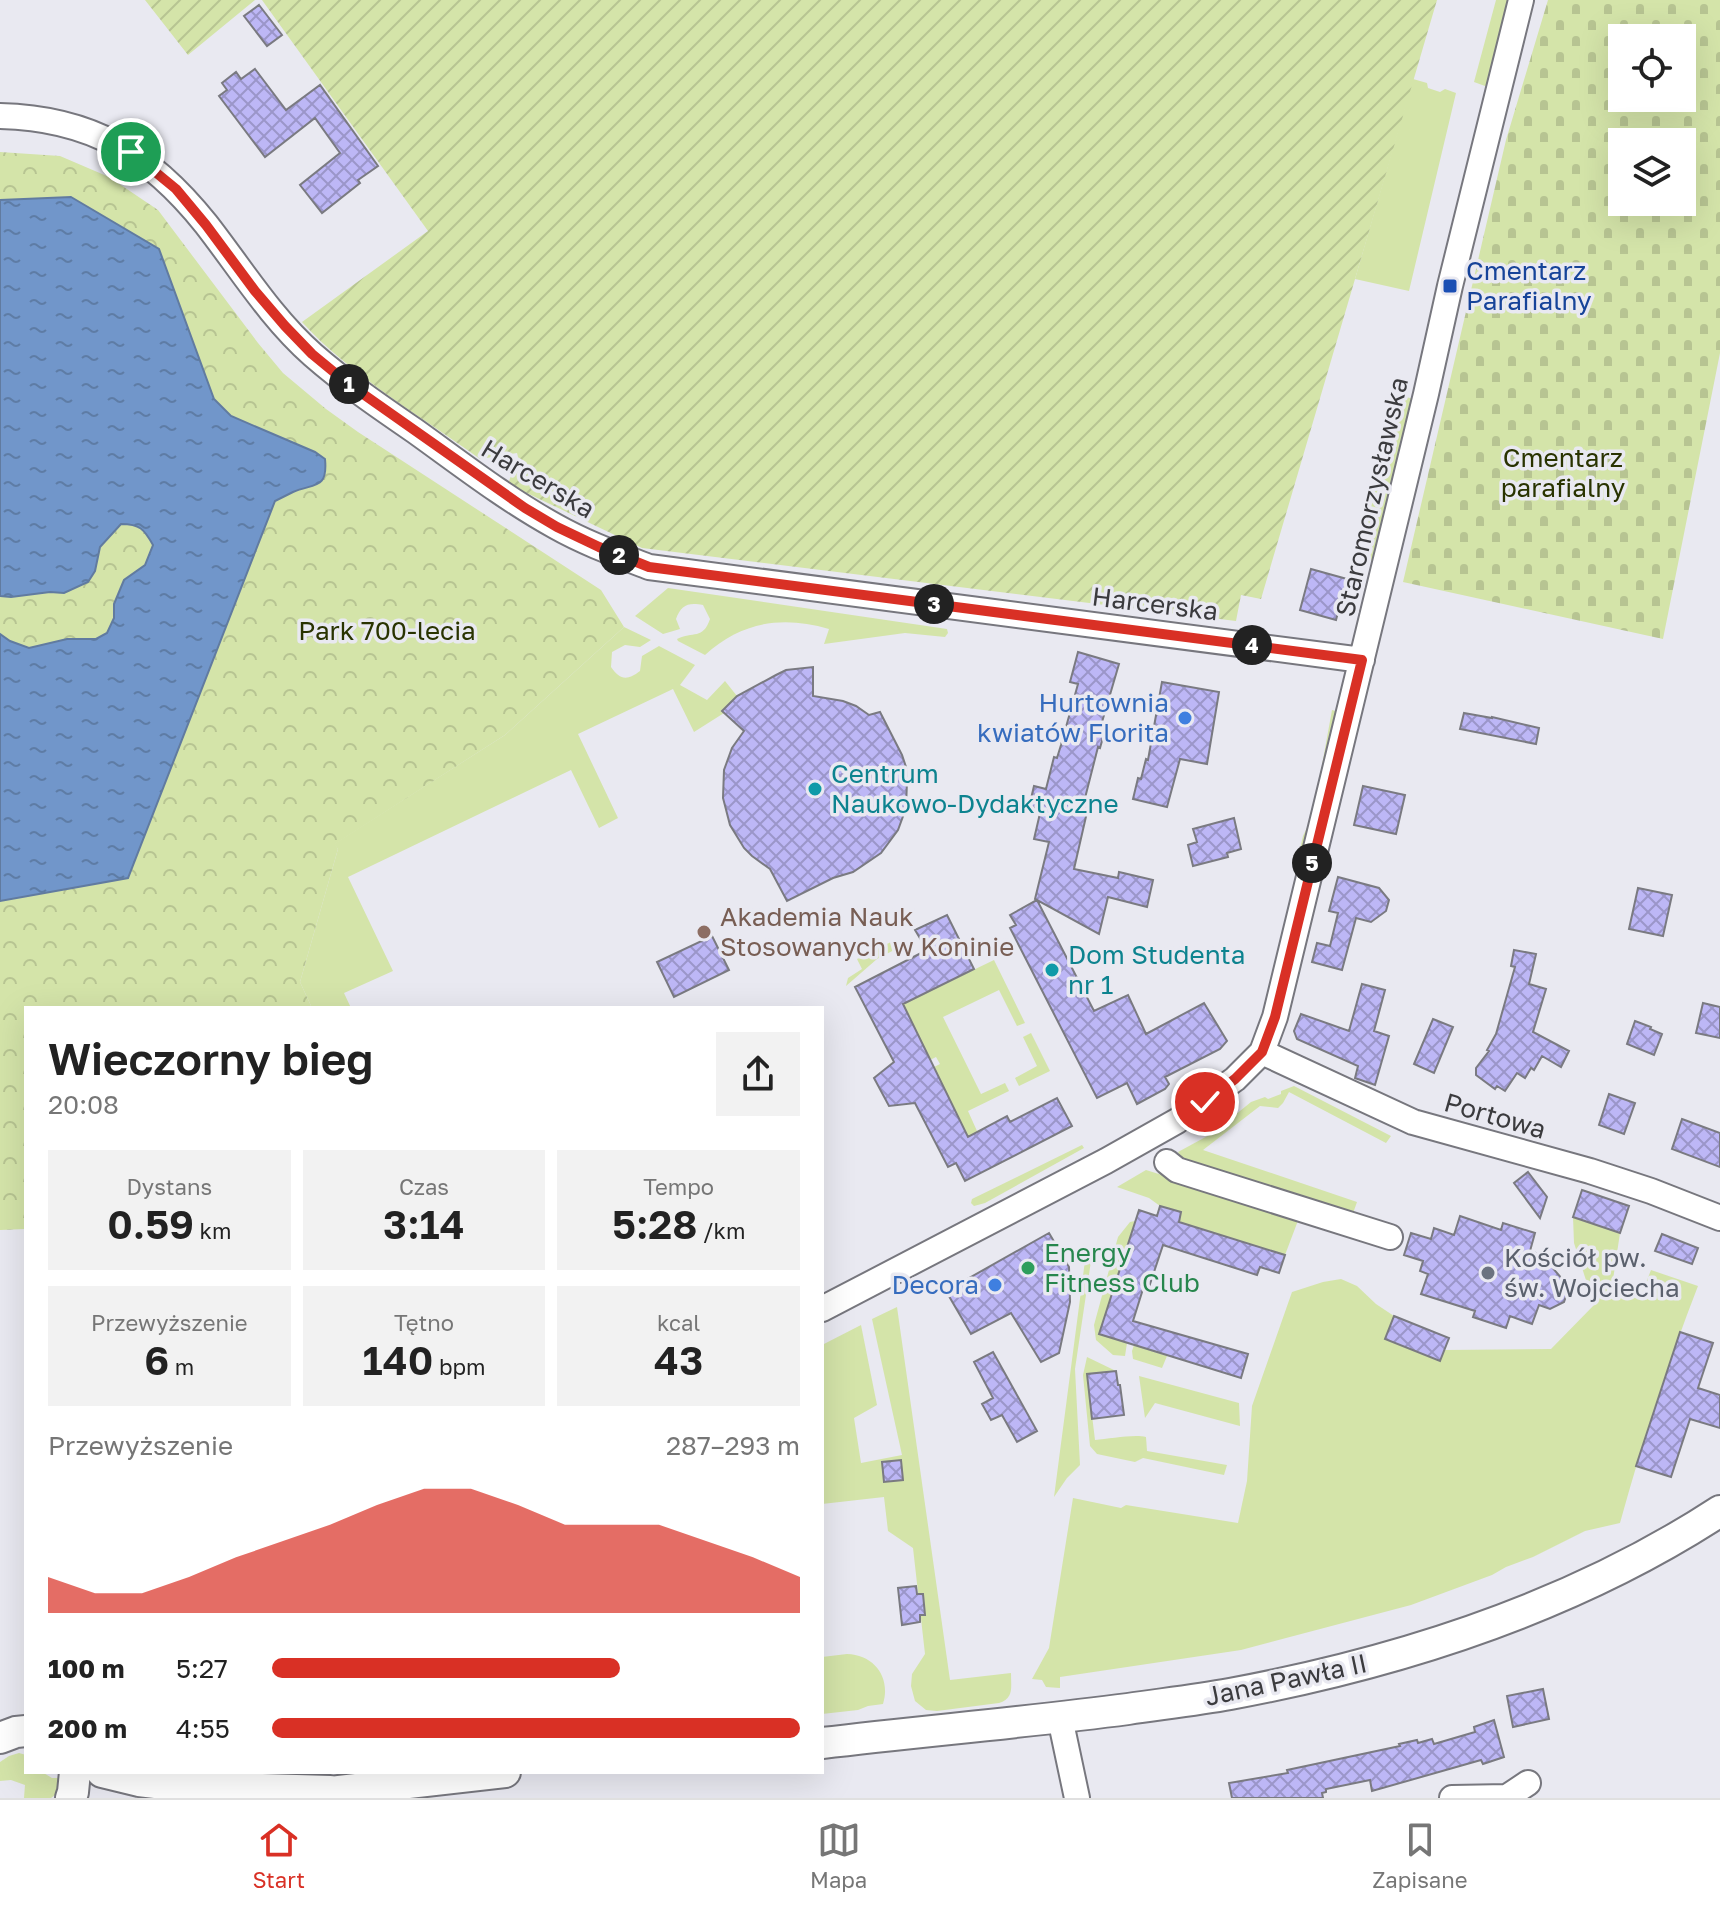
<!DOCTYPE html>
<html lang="pl">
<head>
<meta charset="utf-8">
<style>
	body { margin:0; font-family:"Golos Text",sans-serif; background:#f2f2f2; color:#222; height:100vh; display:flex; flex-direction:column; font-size:30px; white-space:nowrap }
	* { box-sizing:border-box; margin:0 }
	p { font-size:26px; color:#767676 }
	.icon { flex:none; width:44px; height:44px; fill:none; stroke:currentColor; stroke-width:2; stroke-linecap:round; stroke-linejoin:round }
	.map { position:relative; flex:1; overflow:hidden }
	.sheet { position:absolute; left:24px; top:1006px; width:800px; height:768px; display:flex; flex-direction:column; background:#fff; border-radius:0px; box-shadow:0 8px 32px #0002 }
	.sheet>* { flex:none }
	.fabs { position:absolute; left:1608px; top:24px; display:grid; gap:16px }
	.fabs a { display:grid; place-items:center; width:88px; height:88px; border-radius:0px; background:#fff; box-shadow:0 8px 32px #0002; font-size:40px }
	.pin { position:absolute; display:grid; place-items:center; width:68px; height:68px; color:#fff; margin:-34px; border:4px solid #fff; border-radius:50%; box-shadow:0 2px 8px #0007 }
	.km { position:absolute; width:40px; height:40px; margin:-20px; border-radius:50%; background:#222; color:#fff; font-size:22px; line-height:40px; text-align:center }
	.round { display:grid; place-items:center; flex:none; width:84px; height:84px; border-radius:0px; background:#f2f2f2 }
	.summary { display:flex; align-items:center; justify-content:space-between; height:136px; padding:0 24px }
	h1 { font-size:44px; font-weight:600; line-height:60px }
	.metrics { display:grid; grid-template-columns:repeat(3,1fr); gap:12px; height:136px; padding:8px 24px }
	.metrics div { display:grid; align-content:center; border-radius:0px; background:#f2f2f2; text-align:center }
	.metrics b { font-size:40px; font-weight:600 }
	.metrics small { font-size:22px; font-weight:400 }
	.metrics p { font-size:22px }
	.chart { height:224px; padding:16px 24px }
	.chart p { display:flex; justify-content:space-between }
	.chart svg { width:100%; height:144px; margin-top:8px; fill:#d93025; opacity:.7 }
	ul { padding:0 24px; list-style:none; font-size:26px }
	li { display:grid; grid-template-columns:128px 96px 1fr; align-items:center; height:60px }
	li i { height:20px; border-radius:10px; background:#d93025 }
	.tabs { display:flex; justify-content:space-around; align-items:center; height:112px; border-top:2px solid #e0e0e0; background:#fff; font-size:22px; color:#767676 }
	.tabs a { display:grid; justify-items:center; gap:4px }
	.tabs .active { color:#d93025 }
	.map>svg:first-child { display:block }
	.grass { fill:#d4e4a9 }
	.forest { fill:url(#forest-crowns) }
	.cemetery { fill:url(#cemetery-stones); fill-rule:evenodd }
	.garden { fill:url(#garden-furrows) }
	.water { fill:url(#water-ripples); stroke:#617ba0; stroke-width:2 }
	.building { fill:url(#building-cross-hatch); stroke:#7a7a81; stroke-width:2 }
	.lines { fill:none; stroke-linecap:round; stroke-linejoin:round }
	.minor-casing { stroke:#77777e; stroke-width:28 }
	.major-casing { stroke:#77777e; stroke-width:34 }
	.minor { stroke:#fff; stroke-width:24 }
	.major { stroke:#fff; stroke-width:30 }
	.route-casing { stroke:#fff; stroke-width:16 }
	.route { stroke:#d93025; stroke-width:10 }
	.transit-dot { fill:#1a4fb4; stroke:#e9e9f1; stroke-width:3 }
	.shop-dot { fill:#3f7fe0; stroke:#e9e9f1; stroke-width:3 }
	.culture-dot { fill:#0f9aa8; stroke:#e9e9f1; stroke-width:3 }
	.education-dot { fill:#8d6e63; stroke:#e9e9f1; stroke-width:3 }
	.leisure-dot { fill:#2e9e5b; stroke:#e9e9f1; stroke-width:3 }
	.worship-dot { fill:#6b7280; stroke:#e9e9f1; stroke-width:3 }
	.labels { text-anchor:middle; stroke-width:7; stroke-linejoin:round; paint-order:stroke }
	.transit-label { font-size:26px; fill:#164399; stroke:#e9e9f1; text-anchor:start }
	.park-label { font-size:26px; fill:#293300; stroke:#e9e9f1 }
	.street-label { font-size:26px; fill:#3b3b3e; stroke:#e9e9f1 }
	.shop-label { font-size:26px; fill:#366cbe; stroke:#e9e9f1; text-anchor:end }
	.culture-label { font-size:26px; fill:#0d838f; stroke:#e9e9f1; text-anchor:start }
	.education-label { font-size:26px; fill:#785e54; stroke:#e9e9f1; text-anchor:start }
	.leisure-label { font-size:26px; fill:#27864d; stroke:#e9e9f1; text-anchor:start }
	.worship-label { font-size:26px; fill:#5b616d; stroke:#e9e9f1; text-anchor:start }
</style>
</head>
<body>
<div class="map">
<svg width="1720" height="1798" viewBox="0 0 1720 1798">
	<defs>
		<pattern id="forest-crowns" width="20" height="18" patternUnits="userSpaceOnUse" patternTransform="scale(2)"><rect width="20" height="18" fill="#d4e4a9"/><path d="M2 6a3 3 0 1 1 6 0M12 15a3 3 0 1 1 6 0" fill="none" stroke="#b7c492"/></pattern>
		<pattern id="cemetery-stones" width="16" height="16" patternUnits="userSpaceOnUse" patternTransform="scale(2)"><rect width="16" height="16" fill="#d4e4a9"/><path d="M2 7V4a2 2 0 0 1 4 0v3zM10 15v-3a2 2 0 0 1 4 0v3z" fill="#b7c492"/></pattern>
		<pattern id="garden-furrows" width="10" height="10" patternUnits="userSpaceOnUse" patternTransform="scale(2)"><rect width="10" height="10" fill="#d4e4a9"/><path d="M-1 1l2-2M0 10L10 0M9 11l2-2" fill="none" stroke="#b7c492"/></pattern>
		<pattern id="water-ripples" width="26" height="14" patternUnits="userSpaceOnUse" patternTransform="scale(2)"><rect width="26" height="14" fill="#7196ca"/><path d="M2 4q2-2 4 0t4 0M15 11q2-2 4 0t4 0" fill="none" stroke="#5e7ca5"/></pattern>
		<pattern id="building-cross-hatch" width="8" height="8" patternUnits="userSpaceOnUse" patternTransform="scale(2)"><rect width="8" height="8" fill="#bdb7f6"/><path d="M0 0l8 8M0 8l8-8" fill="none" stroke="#9b96c9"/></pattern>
	</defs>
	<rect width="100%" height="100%" fill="#e9e9f1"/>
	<path class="grass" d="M1496,0H1512L1489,84L1485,86L1474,82Z
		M1413,79L1427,83L1428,88L1440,92L1445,89L1456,93L1409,291L1355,279Z
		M1398,395L1414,399L1372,568L1368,527L1369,516Z
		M668,588L947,629L948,633L945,637L905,633L824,644L829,629C782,615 741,622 705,655L678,641L677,639C693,631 703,640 710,619L703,605C688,602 681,605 676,619L680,629L663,634L635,616Z
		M624,627L651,640L640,647L625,645L612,652L611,667C620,680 627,681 640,671L642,656L659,646L695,665L680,685L707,700L725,681L737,696L722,710L724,713L694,732L673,689L578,734L618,818L599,828L571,770L348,877L393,971L344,993L351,1008H312L300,982L338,849L334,844L505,735Z
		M1332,710L1339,712L1301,869L1297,872L1295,871L1303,836L1313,815Z
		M893,941L896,949L877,959L846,986L848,978L862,969L857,959Z
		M994,960L1025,1023L1017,1026L999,990L943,1017L981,1094L1005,1083L1009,1091L968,1111L977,1131L994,1123L971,1143L934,1067L940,1064L936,1057L930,1060L903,1004Z
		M1031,1033L1050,1071L1019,1086L1015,1078L1037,1066L1023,1037Z
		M1294,1086L1391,1136L1386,1143L1289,1092L1283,1103L1278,1108L1260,1106L1203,1150L1357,1202L1352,1216L1182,1161L1178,1152L1213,1133L1251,1102L1265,1097L1268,1099L1281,1094V1091Z
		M1082,1145L1084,1148L985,1203L974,1206L971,1203L972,1199Z
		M1146,1170L1299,1218L1285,1255L1179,1222L1181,1212L1160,1206L1149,1198L1117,1187Z
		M1573,1217L1620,1233L1611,1293L1640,1298L1651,1270L1698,1286C1668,1363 1642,1443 1620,1523L1585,1531L1533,1557L1506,1567L1492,1575L1411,1605L1241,1650L1060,1677V1688L1046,1687L1042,1680L1032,1679L1049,1648L1073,1498L1121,1508L1126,1505L1238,1523L1247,1481L1252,1406L1292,1292L1323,1282L1341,1279L1357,1286L1376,1304L1394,1316L1385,1339L1439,1361L1444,1350L1551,1349L1594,1305L1574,1243Z
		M1135,1221L1099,1334L1127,1343L1125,1356L1113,1355L1096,1340L1094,1325L1118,1237L1130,1222Z
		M1086,1253L1091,1261L1075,1369L1080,1465L1067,1478L1054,1497Z
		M897,1307L950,1680L1011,1673C1011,1688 1014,1698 999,1703L937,1711L926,1710L915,1701L911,1686L912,1674L925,1654L913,1548L888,1531L884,1497L822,1504V1345L861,1325L877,1405L854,1418L861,1463L902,1455L872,1319Z
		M1134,1345L1167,1356L1162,1368L1133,1359L1132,1351Z
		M1087,1357L1116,1371L1087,1374L1095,1440C1109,1439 1134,1434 1146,1437L1147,1451L1227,1465L1224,1475L1143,1458L1135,1462L1097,1454L1090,1446L1083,1375Z
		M1139,1376L1239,1403L1240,1426L1155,1403L1145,1418Z
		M847,1654C875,1655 891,1678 883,1704L868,1706L858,1710L822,1714V1657Z
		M19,1753L26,1755V1772H42L52,1778H60L55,1795L51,1798H24L25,1785L11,1780L0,1781V1762L9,1756Z"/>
	<path class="forest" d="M0,152L60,156L109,177L158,210L258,343L283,373L326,409L358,432L601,590L624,627L505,735L335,844L338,849L300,982L312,1008H26V1229L0,1230V901L128,878L275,501C281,498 287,494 293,492C310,485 315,490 326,472L315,452L231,416L214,399L159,249L71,197L0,200Z
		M121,524C140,524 144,529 153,544L145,565L124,580L114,604V618L107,633L97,639H67L29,648L10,641L0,634V596L11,597L50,592L64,593L88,582L95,571L100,547Z"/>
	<path class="cemetery" d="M1548,0H1720V353L1663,639L1403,582L1506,140ZM1622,38H1682V98H1622ZM1622,142H1682V202H1622Z"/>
	<path class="garden" d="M145,0H255L188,55Z
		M262,0H1437L1261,599L1241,595L1236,621L642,548L508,484L513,470L521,469L517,453L480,459C422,417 350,375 302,322L428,231Z"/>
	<path class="water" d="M71,197L159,249L214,399L231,416L315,452L325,459C328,490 314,483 293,492C287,495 281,498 275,501L128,878L0,901V634L10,641L29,648L67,639H96L107,633L114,618V604L124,580L145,565L153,545C144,529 140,524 121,524L100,547L95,571L88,582L64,593L50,592L11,597L0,596V200Z"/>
	<path class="building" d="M259,5L282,35L267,46L244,16Z
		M255,69L286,110L320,85L378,166L358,180L360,183L322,213L300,185L340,153L315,118L265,157L219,96L227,90L222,83L236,72L241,79Z
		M1311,569L1347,579L1336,620L1300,610Z
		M1078,652L1119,664L1102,722L1107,723L1100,748L1098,747L1085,798L1090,799L1074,869L1118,878L1119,872L1153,880L1147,907L1108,897L1099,934L1035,899L1049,842L1034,839L1041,809L1029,807L1034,786L1046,789L1054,757L1057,758L1061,745L1078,684L1070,682Z
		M813,667V696L843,701L856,706L869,715L880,712L902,755L906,767L907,781L906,808L898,830L881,853L853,872L833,878L787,901L770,869L752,856L744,848L730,825L723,798L724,770L732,748L744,731L722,711L737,696L776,675L786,670Z
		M1162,682L1219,692L1207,764L1180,759L1167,807L1133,799L1138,778L1141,779L1146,759L1148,760Z
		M1464,713L1492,718V717L1539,728L1536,744L1460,729Z
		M1363,786L1405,795L1396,834L1354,825Z
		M1234,818L1241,849L1227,853L1228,857L1193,866L1188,845L1197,842L1193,829Z
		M1338,877L1379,888L1389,900L1386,911L1371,922L1356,918L1342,970L1312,962L1317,943L1330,946L1338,913L1329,911Z
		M1638,888L1672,895L1663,936L1629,929Z
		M1037,900L1094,1011L1128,995L1146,1034L1204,1003L1227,1041L1220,1049L1165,1077L1169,1084L1165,1089L1137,1104L1127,1083L1097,1098L1010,928L1016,925L1010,915Z
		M947,915L974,969L903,1004L968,1137L1007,1116L1010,1122L1057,1098L1072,1126L965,1181L956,1163L948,1167L915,1103L889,1106L874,1078L894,1062L855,987L927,950L915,930Z
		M712,936L729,970L674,997L657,962Z
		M1514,950L1536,954L1529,984L1546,989L1533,1032L1569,1051L1561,1067L1542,1056L1534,1070L1531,1068L1525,1078L1517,1073L1505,1091L1497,1086L1495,1089L1476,1075V1068L1489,1051L1487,1050L1496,1034L1515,967L1511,966Z
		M1362,984L1385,990L1374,1031L1389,1036L1375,1085L1355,1078L1358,1066L1297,1039L1294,1031L1301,1014L1349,1031Z
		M1703,1003L1720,1007V1038L1696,1033Z
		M1433,1019L1453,1027L1434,1073L1414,1064Z
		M1635,1021L1651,1027L1650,1029L1662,1034L1654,1055L1627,1044Z
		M1609,1094L1635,1103L1624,1134L1599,1125Z
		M1682,1119L1720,1133V1167L1672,1149Z
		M1528,1172L1547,1197L1540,1218L1514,1183Z
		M1582,1190L1629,1206L1620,1233L1573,1217Z
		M1160,1206L1181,1212L1179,1222L1285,1255L1279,1273L1260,1267L1257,1275L1163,1245L1148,1290L1143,1289L1133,1321L1248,1354L1241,1378L1099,1334L1139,1210L1157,1216Z
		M1460,1216L1501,1230L1503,1223L1535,1233L1530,1251L1553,1259L1551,1266L1569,1287L1564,1302L1550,1309L1539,1305L1532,1324L1510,1316L1506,1328L1473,1317L1475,1311L1421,1294L1428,1274L1420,1271L1423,1261L1404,1255L1411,1233L1431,1239L1434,1228L1454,1235Z
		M1049,1233L1069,1267L1070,1302L1059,1353L1041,1362L1011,1313L971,1334L946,1291Z
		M1662,1234L1698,1248L1692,1264L1655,1251Z
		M1394,1316L1449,1338L1440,1361L1385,1339Z
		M1680,1332L1713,1343L1698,1388L1720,1395V1428L1690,1419L1671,1477L1636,1466Z
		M993,1352L1037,1431L1017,1442L1002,1415L991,1420L982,1404L993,1398L974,1362Z
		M1116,1371L1118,1385H1120L1124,1415L1092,1419L1087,1374Z
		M901,1460L903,1480L884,1482L882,1462Z
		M916,1586L917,1594H923L925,1615H920V1622L902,1625L898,1588Z
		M1543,1689L1549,1719L1513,1727L1507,1696Z
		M1494,1720L1504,1757L1483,1764L1481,1760L1372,1791L1370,1780L1326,1789V1792L1322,1793L1323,1798H1232L1229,1783L1288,1773L1287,1770L1400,1746L1399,1744L1417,1740L1418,1743L1432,1739L1434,1744L1475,1732L1474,1727Z"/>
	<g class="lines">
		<defs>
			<path id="minor" d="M0,116C91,118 150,154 206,224C241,269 271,318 313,355C345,383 380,407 415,431C461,464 506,499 555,526C585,543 618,555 649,567L1362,660
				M1262,1052L1413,1122L1590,1171L1651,1191L1720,1218
				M1167,1162L1177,1170L1390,1237
				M822,1309L1106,1161L1177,1121L1235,1079L1262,1052L1275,1017L1426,394L1450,286L1521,0
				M1060,1718L1077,1798
				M1452,1798L1507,1797L1528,1783"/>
			<path id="major" d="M0,1738L16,1732L26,1731
				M822,1743C924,1731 1027,1722 1128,1709C1162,1704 1197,1700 1230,1694C1402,1662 1573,1607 1720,1511
				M102,1772L139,1781L187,1787L330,1791
				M313,1794L505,1772
				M71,1798L73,1792L75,1772"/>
		</defs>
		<use href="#minor" class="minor-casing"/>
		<use href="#major" class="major-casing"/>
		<use href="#minor" class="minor"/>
		<use href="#major" class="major"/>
	</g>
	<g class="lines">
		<defs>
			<path id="route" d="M131,152L176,189L206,225L255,291L285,326L312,354L346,382L525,508L557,527L599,547L649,567L1362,660L1275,1017L1262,1052L1235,1079L1205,1102"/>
		</defs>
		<use href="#route" class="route-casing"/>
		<use href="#route" class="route"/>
	</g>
	<rect class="transit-dot" x="1442" y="278" width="16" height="16" rx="4"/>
	<g class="shop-dot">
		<circle cx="1185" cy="718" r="8"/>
		<circle cx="995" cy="1285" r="8"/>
	</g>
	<g class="culture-dot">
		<circle cx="815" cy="789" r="8"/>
		<circle cx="1052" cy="970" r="8"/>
	</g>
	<circle class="education-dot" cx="704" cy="932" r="8"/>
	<circle class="leisure-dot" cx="1028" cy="1268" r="8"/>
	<circle class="worship-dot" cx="1488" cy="1273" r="8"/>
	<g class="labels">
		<g class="transit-label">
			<text x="1466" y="280">Cmentarz<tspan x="1466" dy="30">Parafialny</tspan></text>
		</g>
		<g class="park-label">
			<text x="1563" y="467">Cmentarz<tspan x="1563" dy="30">parafialny</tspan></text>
			<text x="387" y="640">Park 700-lecia</text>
		</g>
		<g class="street-label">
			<text transform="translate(538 479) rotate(31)" y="9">Harcerska</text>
			<text transform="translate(1372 497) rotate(-77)" y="9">Staromorzysławska</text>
			<text transform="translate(1155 604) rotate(7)" y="9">Harcerska</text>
			<text transform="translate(1495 1116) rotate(16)" y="9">Portowa</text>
			<text transform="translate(1286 1680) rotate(-12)" y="9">Jana Pawła II</text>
		</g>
		<g class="shop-label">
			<text x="1169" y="712">Hurtownia<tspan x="1169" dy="30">kwiatów Florita</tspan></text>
			<text x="979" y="1294">Decora</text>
		</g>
		<g class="culture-label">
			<text x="831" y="783">Centrum<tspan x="831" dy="30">Naukowo-Dydaktyczne</tspan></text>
			<text x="1068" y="964">Dom Studenta<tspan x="1068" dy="30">nr 1</tspan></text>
		</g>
		<g class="education-label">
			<text x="720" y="926">Akademia Nauk<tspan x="720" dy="30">Stosowanych w Koninie</tspan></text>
		</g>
		<g class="leisure-label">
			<text x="1044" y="1262">Energy<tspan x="1044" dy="30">Fitness Club</tspan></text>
		</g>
		<g class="worship-label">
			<text x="1504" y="1267">Kościół pw.<tspan x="1504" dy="30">św. Wojciecha</tspan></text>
		</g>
	</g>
</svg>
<div class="fabs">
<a><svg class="icon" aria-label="locate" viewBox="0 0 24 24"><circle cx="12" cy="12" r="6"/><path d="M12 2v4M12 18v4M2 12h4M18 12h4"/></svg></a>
<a><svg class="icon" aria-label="layers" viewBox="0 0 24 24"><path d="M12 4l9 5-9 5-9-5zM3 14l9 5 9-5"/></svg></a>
</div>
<div class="pin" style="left:131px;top:152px;background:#1e9e55"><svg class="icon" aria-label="arrive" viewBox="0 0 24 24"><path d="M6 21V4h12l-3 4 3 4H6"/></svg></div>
<div class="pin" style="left:1205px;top:1102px;background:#d93025"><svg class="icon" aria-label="check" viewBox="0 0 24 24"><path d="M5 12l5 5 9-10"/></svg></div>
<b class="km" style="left:349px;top:384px">1</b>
<b class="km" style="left:619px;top:555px">2</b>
<b class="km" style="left:934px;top:604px">3</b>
<b class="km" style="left:1252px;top:645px">4</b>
<b class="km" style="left:1312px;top:863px">5</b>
<section class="sheet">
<div class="summary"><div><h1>Wieczorny bieg</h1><p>20:08</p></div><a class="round"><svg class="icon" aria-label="share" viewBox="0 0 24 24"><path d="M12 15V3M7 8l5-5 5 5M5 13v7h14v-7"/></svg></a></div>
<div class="metrics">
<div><p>Dystans</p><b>0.59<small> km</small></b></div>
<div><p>Czas</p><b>3:14</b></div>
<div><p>Tempo</p><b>5:28<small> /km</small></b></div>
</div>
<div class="metrics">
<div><p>Przewyższenie</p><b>6<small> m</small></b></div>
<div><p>Tętno</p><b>140<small> bpm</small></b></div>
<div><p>kcal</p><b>43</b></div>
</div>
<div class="chart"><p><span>Przewyższenie</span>287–293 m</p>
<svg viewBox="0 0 160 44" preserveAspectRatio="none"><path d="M0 44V33L10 38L20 38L30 33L40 27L50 22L60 17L70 11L80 6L90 6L100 11L110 17L120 17L130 17L140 22L150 27L160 33V44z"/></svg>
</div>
<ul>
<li><b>100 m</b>5:27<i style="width:66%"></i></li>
<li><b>200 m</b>4:55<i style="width:100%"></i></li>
</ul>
</section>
</div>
<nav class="tabs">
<a class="active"><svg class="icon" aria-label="home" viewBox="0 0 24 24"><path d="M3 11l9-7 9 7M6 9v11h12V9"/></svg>Start</a>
<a><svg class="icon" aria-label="map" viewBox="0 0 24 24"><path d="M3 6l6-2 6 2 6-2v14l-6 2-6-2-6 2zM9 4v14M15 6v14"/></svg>Mapa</a>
<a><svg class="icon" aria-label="saved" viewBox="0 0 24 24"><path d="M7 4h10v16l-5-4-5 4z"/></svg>Zapisane</a>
</nav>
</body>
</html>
